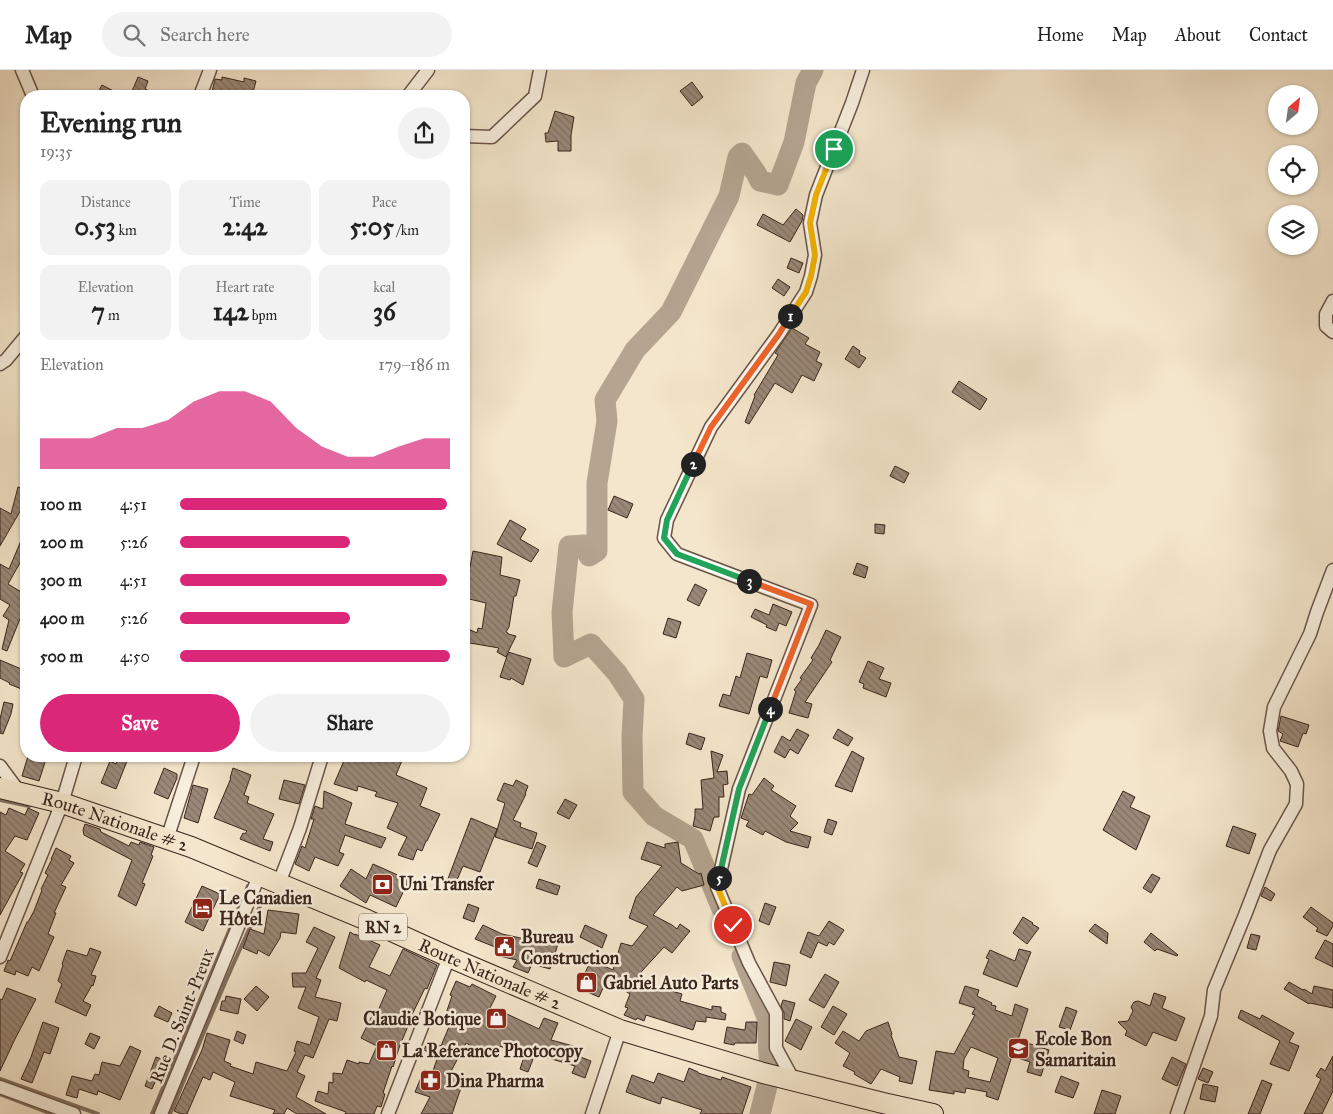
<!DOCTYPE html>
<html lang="en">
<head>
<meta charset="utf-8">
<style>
	body { margin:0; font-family:"IM FELL Great Primer",serif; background:#f2f2f2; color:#222; height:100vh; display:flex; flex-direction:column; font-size:19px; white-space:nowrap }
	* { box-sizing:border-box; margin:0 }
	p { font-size:16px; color:#767676 }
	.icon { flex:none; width:28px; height:28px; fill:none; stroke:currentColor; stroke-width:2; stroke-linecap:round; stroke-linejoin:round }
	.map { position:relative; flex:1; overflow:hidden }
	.panel { position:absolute; left:20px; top:20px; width:450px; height:672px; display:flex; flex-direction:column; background:#fff; border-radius:20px; box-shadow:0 1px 4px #0004 }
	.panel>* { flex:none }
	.needle { width:32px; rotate:29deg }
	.fabs { position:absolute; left:1268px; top:15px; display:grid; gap:10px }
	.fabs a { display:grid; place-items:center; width:50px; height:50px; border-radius:50%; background:#fff; box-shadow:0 1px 4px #0004; font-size:25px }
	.pin { position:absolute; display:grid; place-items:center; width:42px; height:42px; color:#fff; margin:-21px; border:2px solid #fff; border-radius:50%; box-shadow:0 1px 5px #0007 }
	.km { position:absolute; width:25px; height:25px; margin:-12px; border-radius:50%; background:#222; color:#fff; font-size:14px; line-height:25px; text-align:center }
	.round { display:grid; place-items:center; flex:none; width:52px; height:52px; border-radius:26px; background:#f2f2f2 }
	.summary { display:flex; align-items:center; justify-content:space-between; height:85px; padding:0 20px }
	h1 { font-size:28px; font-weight:700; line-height:38px }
	.stats { display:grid; grid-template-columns:repeat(3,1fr); gap:8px; height:85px; padding:5px 20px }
	.stats div { display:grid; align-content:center; border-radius:12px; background:#f2f2f2; text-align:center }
	.stats b { font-size:25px; font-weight:700 }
	.stats small { font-size:14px; font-weight:400 }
	.stats p { font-size:14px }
	.chart { height:140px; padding:10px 20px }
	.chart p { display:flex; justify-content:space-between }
	.chart svg { width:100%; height:90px; margin-top:5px; fill:#db2777; opacity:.7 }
	.button { display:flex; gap:10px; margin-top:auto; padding:10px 20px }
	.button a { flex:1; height:58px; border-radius:30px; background:#db2777; color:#fff; font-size:20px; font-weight:700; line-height:58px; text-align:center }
	.button a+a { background:#f2f2f2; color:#222 }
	ul { padding:0 20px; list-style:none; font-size:16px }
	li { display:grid; grid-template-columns:80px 60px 1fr; align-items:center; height:38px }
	li i { height:12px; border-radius:6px; background:#db2777 }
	header { display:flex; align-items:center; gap:30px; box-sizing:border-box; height:70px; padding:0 25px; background:#fff; border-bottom:1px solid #e0e0e0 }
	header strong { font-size:24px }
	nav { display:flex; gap:28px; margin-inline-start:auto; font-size:18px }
	.search { width:350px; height:45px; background:#f2f2f2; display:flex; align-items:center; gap:12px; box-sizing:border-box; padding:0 18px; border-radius:28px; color:#767676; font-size:19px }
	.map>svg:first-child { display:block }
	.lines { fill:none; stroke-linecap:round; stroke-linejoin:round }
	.stream { stroke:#837162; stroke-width:4 }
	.river { stroke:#b4a490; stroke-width:21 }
	.building { fill:url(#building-back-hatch); stroke:#39251c; fill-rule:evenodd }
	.minor-casing { stroke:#685548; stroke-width:15 }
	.primary-casing { stroke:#39251c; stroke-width:22 }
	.minor { stroke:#f8efde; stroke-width:12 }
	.primary { stroke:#f4e6cc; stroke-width:20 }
	.split-1-casing { stroke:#fff; stroke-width:10 }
	.split-2-casing { stroke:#fff; stroke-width:10 }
	.split-3-casing { stroke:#fff; stroke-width:10 }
	.split-4-casing { stroke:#fff; stroke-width:10 }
	.split-5-casing { stroke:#fff; stroke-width:10 }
	.split-6-casing { stroke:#fff; stroke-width:10 }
	.split-1 { stroke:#f5b400; stroke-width:6 }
	.split-2 { stroke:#f0652b; stroke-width:6 }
	.split-3 { stroke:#22a559; stroke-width:6 }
	.split-4 { stroke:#f0652b; stroke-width:6 }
	.split-5 { stroke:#22a559; stroke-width:6 }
	.split-6 { stroke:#f5b400; stroke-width:6 }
	.labels { text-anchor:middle; stroke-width:5; stroke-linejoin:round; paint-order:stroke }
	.shield { fill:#f8efde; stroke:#726256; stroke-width:1 }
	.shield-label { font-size:16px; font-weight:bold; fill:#39251c }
	.street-label { font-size:18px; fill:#39251c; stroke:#f8efde }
	.poi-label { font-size:18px; font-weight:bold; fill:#39251c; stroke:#f8efde; text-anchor:start }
</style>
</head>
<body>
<header>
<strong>Map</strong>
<div class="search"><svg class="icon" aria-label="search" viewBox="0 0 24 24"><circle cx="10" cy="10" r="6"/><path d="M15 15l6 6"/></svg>Search here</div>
<nav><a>Home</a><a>Map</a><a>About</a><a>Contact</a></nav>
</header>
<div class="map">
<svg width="1333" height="1044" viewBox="0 0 1333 1044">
	<defs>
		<pattern id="building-back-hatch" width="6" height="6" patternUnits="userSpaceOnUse" patternTransform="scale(1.25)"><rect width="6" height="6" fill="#9a8978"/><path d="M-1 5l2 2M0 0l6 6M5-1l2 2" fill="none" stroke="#7f7062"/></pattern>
	</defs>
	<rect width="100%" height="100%" fill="#f4e6cc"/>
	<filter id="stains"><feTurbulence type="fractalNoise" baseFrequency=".004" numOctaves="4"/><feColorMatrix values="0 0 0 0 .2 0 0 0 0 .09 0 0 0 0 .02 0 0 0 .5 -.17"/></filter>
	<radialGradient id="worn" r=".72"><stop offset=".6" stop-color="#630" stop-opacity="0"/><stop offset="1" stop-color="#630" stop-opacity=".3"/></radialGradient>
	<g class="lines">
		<path class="stream" d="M0,730L29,736
			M0,1009L98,1044
			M0,1024L52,1044
			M152,1044L248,816
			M170,1044C200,971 230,898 264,828"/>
		<path class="river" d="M722,839L693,769L654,746L633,722L632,666L634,629L617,603L591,574L564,587L562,542L569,476L584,475L589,486L597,481V413L607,351L605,330L635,280L671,242L729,126L738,87L742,83L756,103L760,111L778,115L794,72L806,13L813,0
			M742,886L767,947L770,1004L760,1044"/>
	</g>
	<path class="building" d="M138,7L148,11L145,19L161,26H130Z
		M222,7L244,12V8L256,11L252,26H211L215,9L222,10Z
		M692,12L703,27L692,36L680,21Z
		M102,15L123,26H96Z
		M555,41L574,47L571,65V81H558V71L546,72L545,63H548Z
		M796,139L803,145L802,151L790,172L757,155L763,144L783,155Z
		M791,188L803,193L799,203L787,198Z
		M778,209L790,217L784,226L772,218Z
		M792,258L809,268L805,274L820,282L816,291L822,294L814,311L802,305L792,323L775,313L749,354L745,352L755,326L754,325L778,285L775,283Z
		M853,276L860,281L859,284L866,288L859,298L845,289Z
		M959,311L987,329L980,340L952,322Z
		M895,396L909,403L904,413L890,406Z
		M18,417L26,419V431L0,476V438L11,444Z
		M614,426L633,434L627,448L608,440Z
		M510,450L526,459L520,469L539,480L531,492L497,474Z
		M875,454L885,455L884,464L875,463Z
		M26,459V493L21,491L8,514L26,525V534L7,581L2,579L9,550L3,546L10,535L0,529V494L9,499Z
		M473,481L502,487L500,505L520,510L516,526H514L509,557L506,562L508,563V564L516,566L508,582L531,589L523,615L511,608L510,610L500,607L508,583L506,587L497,582L499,578L464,572V557L477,563L478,558L482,559L486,533L465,528L469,513L467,512Z
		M857,493L868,497L865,508L853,504Z
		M695,514L707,520L699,536L687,530Z
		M773,534L792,542L786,556L779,553L776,561L766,557L767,555L751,547L755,539L769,545Z
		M668,548L681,552L676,568L663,564Z
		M826,560L841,567L830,590L832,592L805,632L812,634L808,648L789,643L796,621L794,620L802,609L800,608L813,590L811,588L819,575Z
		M747,583L772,590L767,608L760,606L749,644L719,636L723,624L730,626L736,606L740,608Z
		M0,590L26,601V614L24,620L9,614L10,613L0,608Z
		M868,591L884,598L879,609L891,613L886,627L863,618L864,614L859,612Z
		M4,632L13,634L11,644L3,664L0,663V649Z
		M1281,646L1309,655L1306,664L1303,663L1298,677L1280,671L1283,664L1278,661Z
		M797,659L809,665L798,684L790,679L785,688L774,682L782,666L790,671Z
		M838,659L853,668L848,676L833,668Z
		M689,663L705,668L701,680L686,674Z
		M711,681L723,685L717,702L727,701L728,714L723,715L724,727H719V747H714L710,761L693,756L695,746V739H703L701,710L714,708Z
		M852,681L864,688L852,722L835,716Z
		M28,686H47L39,711L22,706Z
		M119,686H129L116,719L101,713L110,691L116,694Z
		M346,686H359L381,692L384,686H398L403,688L396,705L427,718L420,736L440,744L427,771H426L422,781L417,779L413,790L398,785L407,767L387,758L398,733L375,726L377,722L358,716L357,721L334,714Z
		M164,698L177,704V708L168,729L154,723Z
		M233,698L251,705L244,725L249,727L247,733L274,744L263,769L273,772L270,781L240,769L243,763L245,764L247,761L214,748L231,708H230Z
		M764,708L774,716L771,720L796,736L790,746L798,753L790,761L811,767L808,778L786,772L765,761L763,765L746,756L749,751L741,748L749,724L752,725Z
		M284,710L305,715L299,734L279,729Z
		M516,710L528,716L525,724H526L513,750L521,753L520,757L537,763L532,779L495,767L505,733L497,730L504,713L513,716Z
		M193,715L208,719L198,753L184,748Z
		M324,721L352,733L345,754L386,768L381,778L345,765L339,782L344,784L338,796L315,787L309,801L295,794L302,776L305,778L314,749H311L315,736L323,739Z
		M1123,721L1135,727L1130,737L1150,746L1136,780L1103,760Z
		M565,729L577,735L569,749L557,743Z
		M9,738L25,745L28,738L39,743L27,770L15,766L5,781L25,794L20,802L23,803L0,845V742L6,745Z
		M471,748L497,759L480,802L463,796L454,817L446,814Z
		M828,749L837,752L832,765L824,762Z
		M85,754L100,759L101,762L129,776L131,772L139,775L140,772L154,777L151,785L153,786L142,813L145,814L136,836L118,826L132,790L84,765L83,760Z
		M1233,756L1256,764L1249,784L1226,776Z
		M537,772L546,776L537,797L528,793Z
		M647,772L665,778V774L678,772L681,793L699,804L701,803L704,815L682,821L677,817L653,845L672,855L677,859L680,854L690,861L672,883L664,877L642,901L635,912L657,922L658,917L682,924L680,931L712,940V936L721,937V942L726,944L725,950L706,947V952L696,951L693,960L646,945L644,951L637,948L636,950L624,945L628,938L625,937L630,924L607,909L599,927L578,918L591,890L613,900L621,873L632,876L648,856L629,848L636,827L662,796L641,789Z
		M56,778L71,786L69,790L74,793L61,815L66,817L54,843H56L48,864L54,867L39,901L32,897L28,906L16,901L15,905L4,901L8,890L10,891L27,852H28L34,841L42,820L41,819L48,805L45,803L52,789H51Z
		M373,794L409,810L396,837L370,825L366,833L340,816L351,799L366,809Z
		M1152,804L1160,808L1151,823L1143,818Z
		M539,809L560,816L557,825L536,818Z
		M202,816L220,824L203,861L185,852Z
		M1265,817L1275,824L1271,831L1261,826Z
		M765,833L776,837L769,855L759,851Z
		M468,834L479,838L474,852L463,848Z
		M1311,837L1333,853V856L1327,866L1316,861L1318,858L1303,847Z
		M268,840L299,844L296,864L281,862L280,868L269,886L258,880L257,884L243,878L250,859L264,864Z
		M1023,847L1033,853L1032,854L1039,858L1027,874L1013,863Z
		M829,851L844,860L834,875L829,872L827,876L818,872L811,888L800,883L808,862L819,866Z
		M1095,854L1108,863L1107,874L1089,861Z
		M483,855L502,864L525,869L528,862L558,874L550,899L532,894L528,903L513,897L517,890L499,886L500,879L475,869Z
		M585,855L607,865L602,878L580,867Z
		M314,857L335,867L316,908L321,910L315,927L341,933L337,951L329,949L313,988L305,985L297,1002L305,1006L296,1027L326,1044H297L287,1038L284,1044H273L275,1040L230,1026L235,1012L213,1002L210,1010L203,1007L187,1044H181L174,1041L202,980L207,963L230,970L224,991L231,994L230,996L253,1004L256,992L287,1001L296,982L294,981L297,971L310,975L319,947L298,938L306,917H293L292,903H306L318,878L306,872Z
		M350,862L355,865V864L380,875L369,897L390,906L403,879L437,895L427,919L425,918L407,955L408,956L399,978L393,997L392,996L383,1023L385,1024L381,1037L377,1036L374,1044H345L346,1042L315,1031L318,1021L328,1024L329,1012L333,1013V1003L342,1004L347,990L359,994V992L369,994L377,976L361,968L374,942L377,943L387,920L366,910L365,912L339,898Z
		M1151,863L1178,885L1177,886L1157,879L1155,881L1144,872Z
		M1251,864L1260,866L1256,880L1247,878Z
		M1325,870L1333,874V897L1315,888Z
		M90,878L101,882L91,905L96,906L93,916L92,915L83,931L91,935L86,946L55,932L62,914L58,911L63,895L62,894L67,880L87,886Z
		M1019,879L1031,882L1017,917L983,904L989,889L986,888L990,880L1015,891Z
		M774,892L790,895L786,916L770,912Z
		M825,904L839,912L824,938L809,930Z
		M456,911L470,917L472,914L496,926L490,938L506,947L507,944L539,959L544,948L558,953L551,970L577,977L575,985L591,991L585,1008L572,1003L575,996L535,984L528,1002L520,999L524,987L500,976L493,988L466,973L449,1005L463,1012L452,1044H421L430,1027L415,1022L424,1000L432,1004L438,986L424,980L428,971L441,976L451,952L444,949L452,926L450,925Z
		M1289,912L1303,920L1304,919L1312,924L1314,916L1333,920V938L1310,933L1309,934L1284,919Z
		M256,916L269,927L257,941L244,929Z
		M965,916L979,920L977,926L992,933L991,935L996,936L995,940L1012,946L1015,934L1028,939L1018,970L1049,980L1041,1006L1027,1002L1030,992L1012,986L998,1030L986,1026L987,1022L966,1018L965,1023L954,1021V1024L929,1020L936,981L954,984L975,945L972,944L975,938L959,933ZM971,977L998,988L990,1012L968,1007L969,1001L963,999L964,989Z
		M7,918L36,929L15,969L0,1001V929L2,930Z
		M1154,923L1166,927L1162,938L1185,948L1176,971L1153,962L1146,976L1125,965L1127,961L1118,952L1128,951L1133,941L1131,937L1134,932L1138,931L1150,936Z
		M226,926L241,929L238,944L220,940L222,931H225Z
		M783,930L795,933L790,951L784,949V943L781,936Z
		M159,936L172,943L168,952L154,946Z
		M833,936L847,944L834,965L821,957Z
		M1066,937L1077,941L1070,960L1059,957Z
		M1241,940L1260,949L1262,945L1294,963L1289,972L1299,976L1289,1001L1270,994L1280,971L1238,948Z
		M796,949L812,957L801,980L785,971Z
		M43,952L59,958L50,984L44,982L32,1013L21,1009L31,987Z
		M746,952H757L756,973H735L734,975L724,973L727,957L745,960Z
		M888,952L892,964L891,965L899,987L917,991L912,1014L899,1011L900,1007L881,999L871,1014L854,1004L855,1002L843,996L850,983L835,973L843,961L859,971L866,961Z
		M237,961L246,965L243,974L234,970Z
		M90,963L100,967L94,979L85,974Z
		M130,976L141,981L120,1030L98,1021L97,1025L79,1019L77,1028L66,1025L72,1006L92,1011L95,1004L99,1005L102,992L120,996Z
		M1333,986V1021L1322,1044H1304L1321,1009L1316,1006L1321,998L1325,1001Z
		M156,987L165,990L152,1019L145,1016Z
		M1172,987L1186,994L1177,1016L1162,1009Z
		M689,998L698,1002V1003L721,1010L722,1007L751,1017L742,1044H700L702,1040L662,1027L660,1034L626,1022L632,1005L654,1013L658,1003L684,1012Z
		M1203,998L1213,1002L1208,1013L1198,1009Z
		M1061,1006L1079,1013L1073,1028L1055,1022Z
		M1262,1010L1272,1014L1260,1044H1248Z
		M1203,1014L1218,1017L1215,1032L1200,1029Z
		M1102,1020L1121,1026L1115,1044H1094Z"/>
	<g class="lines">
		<defs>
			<path id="minor" d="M22,0L33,26
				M200,26L210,0
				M408,26L428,0
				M464,66L492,67L535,26L540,0
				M1333,231L1326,244V256L1333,262
				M0,294L6,290L26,266
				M0,696L20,723
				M167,769L194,686
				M279,813L300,758L322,686
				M0,887L62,733L76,686
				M794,1011L776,978V943L749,893L717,817L739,719L811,535L677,484L664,468L667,450L711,357L779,264L806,222L811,206L815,185L810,153L816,125L852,33L863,0
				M0,1017L74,1044
				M161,1044L259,806
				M388,1044L449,887
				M592,1044L620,960
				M1177,1044L1211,946L1214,920L1245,845L1270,780L1296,734L1297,714L1291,701L1273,678L1270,661L1274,637L1310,564L1317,542L1333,500"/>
			<g id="primary">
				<path id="s1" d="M0,718L62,733L191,777L367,850L449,887L620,960L763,1003L883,1033L933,1044"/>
			</g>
		</defs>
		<use href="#minor" class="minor-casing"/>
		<use href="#primary" class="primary-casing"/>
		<use href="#minor" class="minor"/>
		<use href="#primary" class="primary"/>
	</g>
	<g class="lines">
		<defs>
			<path id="split-1" d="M790,246L806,222L811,206L815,185L810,153L816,125L834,79"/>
			<path id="split-2" d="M693,394L711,357L779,264L790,246"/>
			<path id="split-3" d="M693,394L667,450L664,468L677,484L749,511"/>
			<path id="split-4" d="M749,511L811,534L770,639"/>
			<path id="split-5" d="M719,808L739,719L770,639"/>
			<path id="split-6" d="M719,808L717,816L733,855"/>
		</defs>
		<use href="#split-1" class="split-1-casing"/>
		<use href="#split-2" class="split-2-casing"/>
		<use href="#split-3" class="split-3-casing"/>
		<use href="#split-4" class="split-4-casing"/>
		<use href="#split-5" class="split-5-casing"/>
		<use href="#split-6" class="split-6-casing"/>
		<use href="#split-1" class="split-1"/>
		<use href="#split-2" class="split-2"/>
		<use href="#split-3" class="split-3"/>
		<use href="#split-4" class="split-4"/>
		<use href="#split-5" class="split-5"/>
		<use href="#split-6" class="split-6"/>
	</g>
	<defs>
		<symbol id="bank-square" viewBox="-11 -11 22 22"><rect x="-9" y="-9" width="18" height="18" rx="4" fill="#8f2418" stroke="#f8efde"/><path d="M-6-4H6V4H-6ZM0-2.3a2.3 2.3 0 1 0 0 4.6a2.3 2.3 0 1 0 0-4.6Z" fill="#fff"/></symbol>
		<symbol id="hotel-square" viewBox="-11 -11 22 22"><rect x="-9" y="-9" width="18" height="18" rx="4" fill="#8f2418" stroke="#f8efde"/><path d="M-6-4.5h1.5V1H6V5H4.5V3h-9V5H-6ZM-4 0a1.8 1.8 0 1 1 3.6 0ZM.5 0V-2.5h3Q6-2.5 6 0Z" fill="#fff"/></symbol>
		<symbol id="civic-square" viewBox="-11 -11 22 22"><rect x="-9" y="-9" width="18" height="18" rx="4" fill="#8f2418" stroke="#f8efde"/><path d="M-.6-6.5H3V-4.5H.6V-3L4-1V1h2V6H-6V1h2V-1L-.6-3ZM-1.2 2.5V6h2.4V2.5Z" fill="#fff"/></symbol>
		<symbol id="shop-square" viewBox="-11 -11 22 22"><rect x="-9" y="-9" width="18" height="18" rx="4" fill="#8f2418" stroke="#f8efde"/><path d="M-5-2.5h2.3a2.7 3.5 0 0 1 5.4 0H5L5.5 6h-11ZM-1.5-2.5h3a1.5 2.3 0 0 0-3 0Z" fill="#fff"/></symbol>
		<symbol id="school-square" viewBox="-11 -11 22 22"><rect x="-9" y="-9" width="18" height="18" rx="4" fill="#8f2418" stroke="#f8efde"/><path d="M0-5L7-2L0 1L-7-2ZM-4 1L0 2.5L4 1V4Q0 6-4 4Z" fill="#fff"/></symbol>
		<symbol id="pharmacy-square" viewBox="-11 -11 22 22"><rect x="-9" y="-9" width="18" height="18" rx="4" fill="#8f2418" stroke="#f8efde"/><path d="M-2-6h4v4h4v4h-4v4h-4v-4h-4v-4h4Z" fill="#fff"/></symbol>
	</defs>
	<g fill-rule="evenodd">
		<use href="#bank-square" x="370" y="802" width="25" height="25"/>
		<use href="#hotel-square" x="190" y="826" width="25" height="25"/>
		<use href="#civic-square" x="492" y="864" width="25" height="25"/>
		<use href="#shop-square" x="574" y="900" width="25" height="25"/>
		<use href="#shop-square" x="484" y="936" width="25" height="25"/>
		<use href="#school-square" x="1006" y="966" width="25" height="25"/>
		<use href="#shop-square" x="374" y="968" width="25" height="25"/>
		<use href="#pharmacy-square" x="418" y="998" width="25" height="25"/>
	</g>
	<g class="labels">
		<rect class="shield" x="359" y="843.5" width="48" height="27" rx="4"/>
		<g class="shield-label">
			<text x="383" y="863">RN 2</text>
		</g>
		<g class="street-label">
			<text dy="6" stroke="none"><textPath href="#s1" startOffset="120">Route Nationale # 2</textPath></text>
			<text dy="6" stroke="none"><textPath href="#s1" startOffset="525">Route Nationale # 2</textPath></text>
			<text transform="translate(182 946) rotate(-68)" y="6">Rue D. Saint-Preux</text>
		</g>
		<g class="poi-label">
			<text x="399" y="820">Uni Transfer</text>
			<text x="219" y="834">Le Canadien<tspan x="219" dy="21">Hôtel</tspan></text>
			<text x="521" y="873">Bureau<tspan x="521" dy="21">Construction</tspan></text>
			<text x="603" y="919">Gabriel Auto Parts</text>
			<text x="481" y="955" text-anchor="end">Claudie Botique</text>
			<text x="1035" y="975">Ecole Bon<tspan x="1035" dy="21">Samaritain</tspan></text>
			<text x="402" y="987">La Referance Photocopy</text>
			<text x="446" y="1017">Dina Pharma</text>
		</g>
	</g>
	<rect width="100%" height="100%" filter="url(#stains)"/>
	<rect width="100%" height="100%" fill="url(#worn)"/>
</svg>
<div class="fabs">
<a><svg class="needle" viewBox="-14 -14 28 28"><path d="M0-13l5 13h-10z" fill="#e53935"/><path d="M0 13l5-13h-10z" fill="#767676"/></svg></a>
<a><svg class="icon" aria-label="locate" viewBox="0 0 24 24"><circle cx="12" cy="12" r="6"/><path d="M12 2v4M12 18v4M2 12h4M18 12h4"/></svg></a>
<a><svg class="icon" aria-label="layers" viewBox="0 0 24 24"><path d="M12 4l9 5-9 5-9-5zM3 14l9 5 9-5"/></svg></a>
</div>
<div class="pin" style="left:834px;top:79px;background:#1e9e55"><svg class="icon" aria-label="arrive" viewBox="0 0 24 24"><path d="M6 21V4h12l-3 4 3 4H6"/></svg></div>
<div class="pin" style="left:733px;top:855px;background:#d93025"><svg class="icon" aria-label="check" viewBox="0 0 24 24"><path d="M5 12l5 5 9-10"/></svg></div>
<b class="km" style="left:790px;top:246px">1</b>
<b class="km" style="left:693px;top:394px">2</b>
<b class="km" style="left:749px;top:511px">3</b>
<b class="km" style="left:770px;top:639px">4</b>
<b class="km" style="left:719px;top:808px">5</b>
<section class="panel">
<div class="summary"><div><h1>Evening run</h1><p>19:35</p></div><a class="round"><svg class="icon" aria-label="share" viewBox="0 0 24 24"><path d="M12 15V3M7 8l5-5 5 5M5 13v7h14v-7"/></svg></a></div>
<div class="stats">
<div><p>Distance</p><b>0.53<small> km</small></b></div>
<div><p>Time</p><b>2:42</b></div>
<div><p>Pace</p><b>5:05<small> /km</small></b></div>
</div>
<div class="stats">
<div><p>Elevation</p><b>7<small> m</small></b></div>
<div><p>Heart rate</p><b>142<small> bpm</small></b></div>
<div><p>kcal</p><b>36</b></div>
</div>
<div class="chart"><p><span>Elevation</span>179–186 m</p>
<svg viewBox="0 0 160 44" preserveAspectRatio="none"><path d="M0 44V29L10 29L20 29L30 24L40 24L50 20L60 11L70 6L80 6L90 11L100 24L110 33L120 38L130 38L140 33L150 29L160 29V44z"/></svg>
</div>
<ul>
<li><b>100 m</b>4:51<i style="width:99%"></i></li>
<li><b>200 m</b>5:26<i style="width:63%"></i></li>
<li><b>300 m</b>4:51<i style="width:99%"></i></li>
<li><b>400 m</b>5:26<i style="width:63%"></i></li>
<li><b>500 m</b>4:50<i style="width:100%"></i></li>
</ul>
<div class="button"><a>Save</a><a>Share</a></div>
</section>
</div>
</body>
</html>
